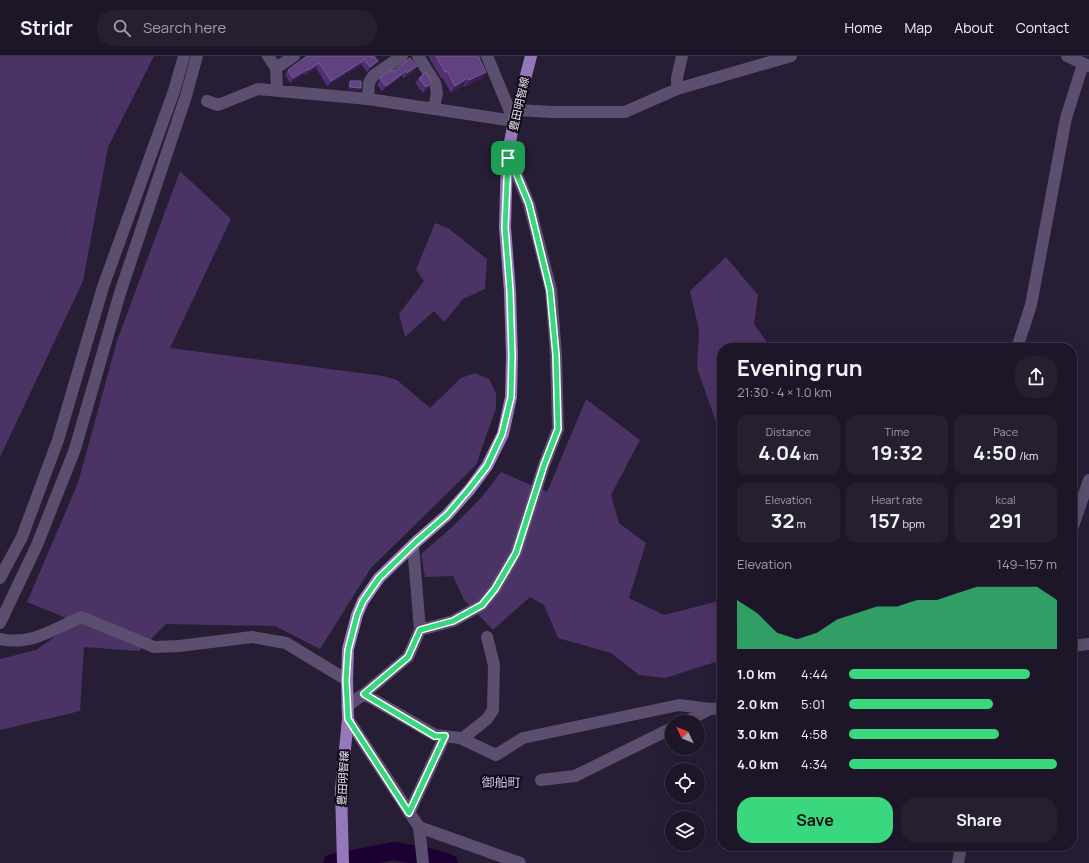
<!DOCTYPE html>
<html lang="en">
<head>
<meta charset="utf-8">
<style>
	body { margin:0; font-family:Manrope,"Noto Sans JP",sans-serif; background:#251f30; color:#f1f3f6; height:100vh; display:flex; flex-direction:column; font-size:15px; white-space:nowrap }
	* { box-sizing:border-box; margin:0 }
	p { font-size:13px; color:#a09fa8 }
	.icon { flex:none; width:22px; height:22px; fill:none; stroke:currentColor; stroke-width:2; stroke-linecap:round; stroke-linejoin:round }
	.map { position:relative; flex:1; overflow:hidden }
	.drawer { position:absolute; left:717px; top:287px; width:360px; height:508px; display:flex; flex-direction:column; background:#1d1628; border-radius:16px; box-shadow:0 4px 16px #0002,0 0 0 1px #3b3545 }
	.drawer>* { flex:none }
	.needle { width:26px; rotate:313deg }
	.buttons { position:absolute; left:665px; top:659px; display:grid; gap:8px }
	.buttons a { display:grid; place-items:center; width:40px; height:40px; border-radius:50%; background:#1d1628; box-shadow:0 4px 16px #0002,0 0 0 1px #3b3545; font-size:20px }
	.pin { position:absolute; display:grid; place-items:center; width:34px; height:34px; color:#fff; margin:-17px; border-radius:8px; box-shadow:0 2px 6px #0006 }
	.round { display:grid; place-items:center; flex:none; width:42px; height:42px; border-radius:16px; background:#251f30 }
	.summary { display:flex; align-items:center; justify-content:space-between; height:68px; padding:0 20px }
	h1 { font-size:22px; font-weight:700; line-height:30px }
	.metrics { display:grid; grid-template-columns:repeat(3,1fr); gap:6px; height:68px; padding:4px 20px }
	.metrics div { display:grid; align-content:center; border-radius:10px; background:#251f30; text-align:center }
	.metrics b { font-size:20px; font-weight:700 }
	.metrics small { font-size:11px; font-weight:400 }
	.metrics p { font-size:11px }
	.chart { height:112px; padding:8px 20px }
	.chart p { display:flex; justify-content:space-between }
	.chart svg { width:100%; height:72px; margin-top:4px; fill:#39d87f; opacity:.7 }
	.cta { display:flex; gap:8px; margin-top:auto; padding:8px 20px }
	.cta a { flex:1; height:46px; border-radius:16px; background:#39d87f; color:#111; font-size:16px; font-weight:700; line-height:46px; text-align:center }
	.cta a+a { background:#251f30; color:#f1f3f6 }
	ul { padding:0 20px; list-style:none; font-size:13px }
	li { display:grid; grid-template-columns:64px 48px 1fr; align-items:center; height:30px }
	li i { height:10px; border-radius:5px; background:#39d87f }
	header { display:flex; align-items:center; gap:24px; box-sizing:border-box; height:56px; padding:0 20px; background:#1d1628; border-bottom:1px solid #3b3545 }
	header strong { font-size:19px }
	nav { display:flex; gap:22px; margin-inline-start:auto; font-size:14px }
	.search { width:280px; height:36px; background:#251f30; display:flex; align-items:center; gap:10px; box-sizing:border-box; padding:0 14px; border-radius:16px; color:#a09fa8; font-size:15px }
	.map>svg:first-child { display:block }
	.green { fill:#4b3366 }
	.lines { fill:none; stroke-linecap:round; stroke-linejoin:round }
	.river { stroke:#1c0033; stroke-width:18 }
	.minor { stroke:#5c4e6e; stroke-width:12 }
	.major { stroke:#9578ba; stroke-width:12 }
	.wall { fill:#512f72 }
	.shaded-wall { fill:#391f54 }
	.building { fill:#614280; stroke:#775c93 }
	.route-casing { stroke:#fff; stroke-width:8 }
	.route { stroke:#39d87f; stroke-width:5 }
	.labels { text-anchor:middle; stroke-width:4; stroke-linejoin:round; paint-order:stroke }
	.street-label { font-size:11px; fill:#ece6f6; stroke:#0e0914 }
	.quarter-label { font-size:13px; fill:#d1c4e4; stroke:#0e0914 }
</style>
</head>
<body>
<header>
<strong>Stridr</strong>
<div class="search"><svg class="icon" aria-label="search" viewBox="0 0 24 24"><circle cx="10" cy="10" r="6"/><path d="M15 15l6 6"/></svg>Search here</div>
<nav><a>Home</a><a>Map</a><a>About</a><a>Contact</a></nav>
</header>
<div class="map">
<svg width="1089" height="807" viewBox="0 0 1089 807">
	<rect width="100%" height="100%" fill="#271d35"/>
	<path class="green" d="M0,0H154L108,91L83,225L0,401Z
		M180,115L231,163L170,292L383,320L397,324L430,352L461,322L475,317L489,323L496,337V352L476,409L371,512L320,593L275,570L166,568L139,595L84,591L80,655L0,674V676V603L36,594L76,566L27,546L78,427L117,285Z
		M435,167L448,172L487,203L485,233L463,243L444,266L434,255L405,281L399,258L424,225L416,214Z
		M726,201L758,239L754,268L771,292H722V377L715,363L697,312L699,274L690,235Z
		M586,343L640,384L611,439L619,467L646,487L629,542L664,559L722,544V604L665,622L639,619L611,597L558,582L544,549L530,541L493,574L464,544L453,520L425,521L421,498L452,471L481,442L501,416L547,436Z"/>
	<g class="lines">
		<path class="river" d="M332,807L393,795L429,801L449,807"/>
		<path class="minor" d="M268,0L276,12L277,34
			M418,0L435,27L437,37L434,52
			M487,0L514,65
			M1067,0L1089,10
			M276,12L294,0
			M677,33V22L682,0
			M368,43L369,27L373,20L402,0
			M207,45L218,49L258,33L368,43L514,65
			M517,54L552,56H625L677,33L791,0
			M1017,292L1031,249L1066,62L1083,8
			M1072,473L1089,424
			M0,522L22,481L58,384L103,231L174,35L184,0
			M0,567L37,489L75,393L120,237L186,40L197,0
			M420,574L453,565L482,549L495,533L516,497L544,409L558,373L556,299L551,234L529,148L515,114L507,102
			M0,583C30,590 55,573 81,561L154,591L179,590L252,581L286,587L347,624
			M1072,590L1089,588
			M364,638L435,679L460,682L496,699L523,682L679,649L710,653L722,652
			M347,650L364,638L408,601L420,574L413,489
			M348,663L419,771L423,807
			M685,666L710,653
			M462,683L487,663L493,654L494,609L487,581
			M541,724L575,720L672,672
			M409,757L445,680
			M419,771L520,807
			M958,807L961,790"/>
		<path class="major" d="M343,807L341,733L348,663L347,624L348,593L357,559L363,545L379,522L416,486L447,459L470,433L487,410L503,378L511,341L512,300L510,235L505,171L507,102L514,65L531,0"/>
	</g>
	<path class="wall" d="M307,0H374V10L367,16L361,8L360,10L327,30L316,12L305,19L304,18L290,27L285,19L288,14Z
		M428,0H482L480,3L482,22L465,31L464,29L451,37L442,21L441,22Z
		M417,10L413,16L404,22L402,20L382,35L377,29L382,20Z
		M419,22L428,32L423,37L415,27Z
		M350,25L359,35L348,34L349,28Z"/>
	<path class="shaded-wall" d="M363,5L360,10L327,30L331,25Z
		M378,5L374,10L367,16L370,11Z
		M319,7L316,12L305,19L309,14Z
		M417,10L413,16L404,22L407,17Z
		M308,13L304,18L290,27L293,22Z
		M406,15L402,20L382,35L386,30Z
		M486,16L482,22L465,31L469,24Z
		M468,22L464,29L451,37L455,30Z
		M432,27L428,32L423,37L426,31Z
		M350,31L361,32L359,35L348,34Z"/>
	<path class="building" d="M307,0H374L378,5L370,11L363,2V5L331,25L319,7L309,14L308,13L293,22L288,14Z
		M436,0H478L486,16L469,24L468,22L455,30L447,15L445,16Z
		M410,2L417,10L407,17L406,15L386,30L380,23L382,20L392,14L393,15Z
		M426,16L432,27L426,31L419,22Z
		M350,25H361V32L350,31Z"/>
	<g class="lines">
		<defs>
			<path id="route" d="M508,102L515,114L529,148L550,234L556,299L558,373L544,409L516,497L495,533L482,549L453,565L420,574L408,601L364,638L435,680H445L409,757L348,663L346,624L348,594L357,559L363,545L379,522L416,486L447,459L470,432L487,410L502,378L511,341L512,300L510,235L505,171Z"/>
		</defs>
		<use href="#route" class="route-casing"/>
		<use href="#route" class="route"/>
	</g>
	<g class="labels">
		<g class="street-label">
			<text transform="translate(519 48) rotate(-77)" y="4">豊田明智線</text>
			<text transform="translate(343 722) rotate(-87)" y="4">豊田明智線</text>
		</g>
		<g class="quarter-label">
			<text x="501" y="731">御船町</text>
		</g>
	</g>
</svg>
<div class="buttons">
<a><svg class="needle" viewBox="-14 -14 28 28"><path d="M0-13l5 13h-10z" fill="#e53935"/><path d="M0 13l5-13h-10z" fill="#a09fa8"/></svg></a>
<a><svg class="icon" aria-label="locate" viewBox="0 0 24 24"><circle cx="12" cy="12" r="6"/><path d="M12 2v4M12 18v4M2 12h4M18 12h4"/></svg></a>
<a><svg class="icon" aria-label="layers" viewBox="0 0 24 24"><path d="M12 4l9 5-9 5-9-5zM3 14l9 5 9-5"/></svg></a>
</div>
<div class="pin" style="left:508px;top:102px;background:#1e9e55"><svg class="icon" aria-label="arrive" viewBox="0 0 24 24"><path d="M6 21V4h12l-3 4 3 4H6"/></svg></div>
<section class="drawer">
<div class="summary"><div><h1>Evening run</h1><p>21:30 · 4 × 1.0 km</p></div><a class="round"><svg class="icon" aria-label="share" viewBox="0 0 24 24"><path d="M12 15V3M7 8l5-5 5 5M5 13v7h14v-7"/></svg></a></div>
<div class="metrics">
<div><p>Distance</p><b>4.04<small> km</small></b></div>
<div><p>Time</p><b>19:32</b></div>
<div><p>Pace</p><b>4:50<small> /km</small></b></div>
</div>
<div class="metrics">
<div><p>Elevation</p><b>32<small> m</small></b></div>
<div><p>Heart rate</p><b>157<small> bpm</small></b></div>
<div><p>kcal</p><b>291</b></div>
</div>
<div class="chart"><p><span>Elevation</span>149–157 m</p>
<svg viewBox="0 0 160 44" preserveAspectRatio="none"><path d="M0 44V14L10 22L20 34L30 38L40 34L50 26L60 22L70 18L80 18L90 14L100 14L110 10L120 6L130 6L140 6L150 6L160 14V44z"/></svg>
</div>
<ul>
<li><b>1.0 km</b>4:44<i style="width:87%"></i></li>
<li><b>2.0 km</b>5:01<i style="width:69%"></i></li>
<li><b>3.0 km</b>4:58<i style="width:72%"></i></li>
<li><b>4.0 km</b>4:34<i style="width:100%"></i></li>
</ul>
<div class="cta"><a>Save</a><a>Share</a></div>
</section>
</div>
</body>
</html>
